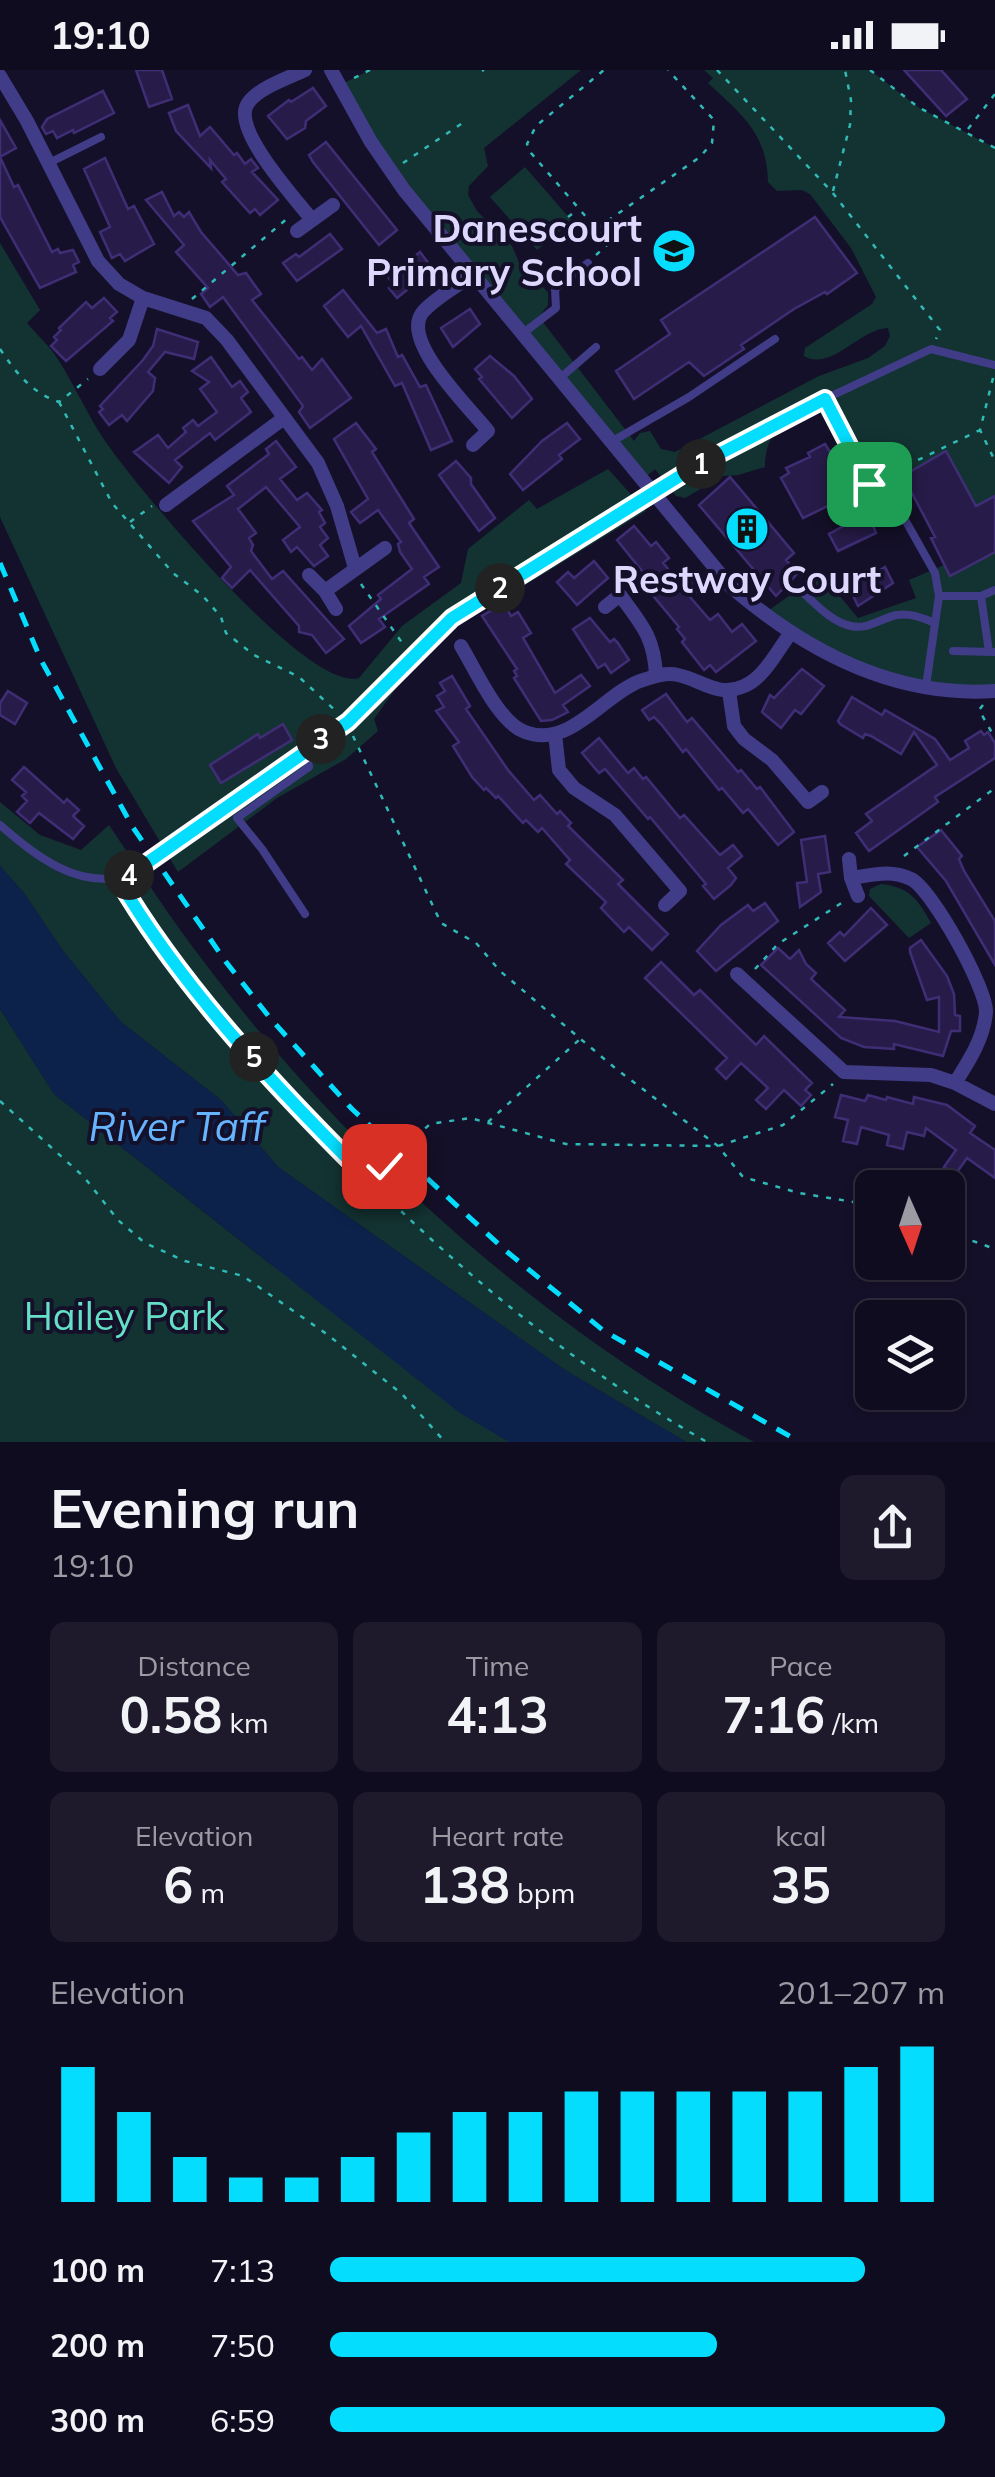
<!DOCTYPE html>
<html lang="en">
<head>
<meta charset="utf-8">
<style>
	body { margin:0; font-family:Mulish,sans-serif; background:#1e1a2c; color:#f1f3f6; height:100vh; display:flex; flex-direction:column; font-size:38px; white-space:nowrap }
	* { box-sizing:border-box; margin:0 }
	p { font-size:32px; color:#9c9ba4 }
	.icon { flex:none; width:55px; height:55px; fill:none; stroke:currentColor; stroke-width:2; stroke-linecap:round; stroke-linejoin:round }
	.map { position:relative; height:1372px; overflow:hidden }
	.drawer { display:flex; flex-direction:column; background:#100c1f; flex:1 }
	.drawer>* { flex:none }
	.needle { width:65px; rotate:177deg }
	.controls { position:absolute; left:855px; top:1100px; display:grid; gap:20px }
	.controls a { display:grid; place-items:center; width:110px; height:110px; border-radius:15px; background:#100c1f; box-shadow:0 2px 8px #0004,0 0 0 2px #302c3d; font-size:50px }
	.pin { position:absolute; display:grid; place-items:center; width:85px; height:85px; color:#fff; margin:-42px; border-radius:20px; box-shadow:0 5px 15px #0006 }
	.km { position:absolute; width:50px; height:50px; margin:-25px; border-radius:50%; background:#222; color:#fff; font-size:28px; line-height:50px; text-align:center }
	.round { display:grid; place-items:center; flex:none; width:105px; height:105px; border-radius:15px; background:#1e1a2c }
	.overview { display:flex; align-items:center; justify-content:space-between; height:170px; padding:0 50px }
	h1 { font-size:55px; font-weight:700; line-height:75px }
	.stats { display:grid; grid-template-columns:repeat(3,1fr); gap:15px; height:170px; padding:10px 50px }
	.stats div { display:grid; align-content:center; border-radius:15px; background:#1e1a2c; text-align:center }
	.stats b { font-size:50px; font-weight:700 }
	.stats small { font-size:28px; font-weight:400 }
	.stats p { font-size:28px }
	.chart { height:280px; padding:20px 50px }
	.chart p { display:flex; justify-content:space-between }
	.chart svg { width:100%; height:180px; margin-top:10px; stroke:#05ddfe; stroke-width:6 }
	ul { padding:0 50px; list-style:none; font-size:32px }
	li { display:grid; grid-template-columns:160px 120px 1fr; align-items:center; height:75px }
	li i { height:25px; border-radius:12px; background:#05ddfe }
	.status { display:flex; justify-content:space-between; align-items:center; height:70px; padding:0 50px; background:#100c1f; direction:ltr }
	.status svg { height:28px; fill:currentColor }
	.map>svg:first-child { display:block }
	.green { fill:#133332 }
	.water { fill:#0d224b }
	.building { fill:#271c49; stroke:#3f2e75; stroke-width:2.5 }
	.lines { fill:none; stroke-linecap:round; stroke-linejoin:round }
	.path { stroke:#30bab6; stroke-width:2.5; stroke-dasharray:5 8; stroke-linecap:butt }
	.service { stroke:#413c87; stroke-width:8 }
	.minor { stroke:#413c87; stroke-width:14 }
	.rail { stroke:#05ddfe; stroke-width:5; stroke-dasharray:15 12; stroke-linecap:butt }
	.route-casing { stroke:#fff; stroke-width:20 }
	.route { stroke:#05ddfe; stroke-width:12 }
	.labels { text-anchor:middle; stroke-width:8; stroke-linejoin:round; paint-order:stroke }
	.poi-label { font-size:38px; font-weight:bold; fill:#ded8ff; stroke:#151029; text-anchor:end }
	.park-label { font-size:38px; fill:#63e0c5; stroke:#151029 }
	.water-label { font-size:40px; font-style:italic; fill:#66b3fe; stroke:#151029 }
</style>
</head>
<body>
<div class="status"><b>19:10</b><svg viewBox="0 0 49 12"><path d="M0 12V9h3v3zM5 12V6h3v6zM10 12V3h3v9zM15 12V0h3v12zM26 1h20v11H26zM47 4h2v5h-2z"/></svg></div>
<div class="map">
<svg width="995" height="1372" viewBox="0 0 995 1372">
	<rect width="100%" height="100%" fill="#151029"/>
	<path class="green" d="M370,0H581L484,78L488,96L469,116L468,125L477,141L512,176L520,195L548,222V235L539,247L634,371L640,363L650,361L661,379L675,382L819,306L868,288L885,276L890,266L888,258C859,259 831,302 804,286L805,278L872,234L876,227L851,178L810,124L802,120L777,121L768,112C767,63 742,45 708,13L713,8L704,0H870L918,37L995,78V431L992,427L976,436L946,381L903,406L899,401L862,418L820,336C789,352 765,357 765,397L738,405L723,406L685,428L676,426L655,399L642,410L404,120L340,15Z
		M525,97L572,151L537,180L490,127Z
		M0,173L40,240L27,253C37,265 49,275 57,288C74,314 86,342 103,368C133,413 307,624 359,608L402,556L461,513L468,479L529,430L537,439L608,399L646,441L537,508L454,555L409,600L374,649L378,661L346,689L277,728L178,802L116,698L0,447Z
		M995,482V621L891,611L763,544L821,504L858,548L916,528L909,510L944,495L950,505Z
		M0,732L40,765L81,780L109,755C140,801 170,848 204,892C348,1083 543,1259 754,1372H686L565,1300L278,1097L221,1030L121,952L63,881L24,823L0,796Z
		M881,814C909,817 918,829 931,853L909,868L869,826L870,819Z
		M0,939L54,1024L265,1190L517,1372H0Z"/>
	<path class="water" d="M0,796L24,823L63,881L121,952L221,1030L278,1097L565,1300L686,1372H509L460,1343L54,1024L0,939Z"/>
	<path class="building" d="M136,0H162L172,29L149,37Z
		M904,0H941L967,29L946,46Z
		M313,18L326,36L306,51L305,58L287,69L268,46L289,30L291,32Z
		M103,21L114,43L74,63L73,60L57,68L53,61L46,64L42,57L47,49Z
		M188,35L200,66L210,57L234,85L237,83L245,94L251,89L258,98L252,102L278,130L260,145L255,139L250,143L222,112L226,109L210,90L211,98L176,61L169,43Z
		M0,50L16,78L0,87L14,117L18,115L52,182L58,179L60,183L73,180L79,192L73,195L76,202L40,218L0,147Z
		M326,72L397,160L379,175L313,92L309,85Z
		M105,88L128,139L134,136L154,174L125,191L120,184L112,188L100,162L110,157L84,99Z
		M162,122L174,146L179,142L184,147L189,142L201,162L238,205L246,203L261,224L252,230L299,289L302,287L312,300L322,289L351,328L310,358L299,342L303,336L223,227L210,237L201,224L208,218L176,182L184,175L146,130Z
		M815,147L857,203L827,224L825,222L794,239L741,275L744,279L704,306L689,292L634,329L616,301L670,264L661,250Z
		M330,164L342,179L297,211L283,193L296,184L299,187Z
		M420,182L433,199L397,228L389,218L394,215L388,207Z
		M343,220L377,263L386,259L398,287L402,285L420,317L426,315L452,371L431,380L402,313L395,316L361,256L348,267L337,253L324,236Z
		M104,228L117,242L110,248L113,251L66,291L51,276L57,270L54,267L61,260L59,258L86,232L92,238Z
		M470,239L480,254L453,277L441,258Z
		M157,259L198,272L194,289L165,282L148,302L155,308L153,321L127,351L122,345L109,355L99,342L103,339L100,336L143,290L153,276Z
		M490,286L514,306L532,329L512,348L479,309L482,307L475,299Z
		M211,287L232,317L240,311L248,322L241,328L251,342L215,370L210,363L175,390L182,397L169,413L134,382L158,365L168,378L186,362L183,358L193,350L198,356L217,342L200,319L209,312L192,301Z
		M356,353L376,379L372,382L414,449L409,453L439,497L424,507L429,514L379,549L385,557L361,573L349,556L381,529L378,525L412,499L400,482L398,474L401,472L378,440L360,453L351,442L368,429L334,369Z
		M567,353L580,369L559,385L562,389L523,420L510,404L542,371Z
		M276,371L296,397L280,409L297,430L307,423L322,440L319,442L325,453L320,457L328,468L320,475L328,486L314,496L297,477L291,482L283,470L300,457L266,417L238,439L256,463L249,468L253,475L251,481L272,509L283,501L344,569L326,583L312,565L299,562V556L250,500L232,518L222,508L231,497L193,451L234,425L227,416L269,384L266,379Z
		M825,374L868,443L876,463L838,481L829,464L847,454L836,432L803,448L781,408L789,403L786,398L810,387L808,383Z
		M946,381L976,436L995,426V482L950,506L931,468L935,467L903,406Z
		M456,391L471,408V414L495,448L479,461L439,405Z
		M730,407L794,483L786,490L798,503L776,526L699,435Z
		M634,456L651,476L656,472L669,488L663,493L682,515L692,507L701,518L690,527L710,550L718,544L732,562L742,554L756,571L716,602L710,595L704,600L682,572L685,569L677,559L679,557L645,516L650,511L617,470Z
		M594,491L608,508L577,535L557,512L568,502L574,508Z
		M885,497L893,513L858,536L846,511L864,503L866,508Z
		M504,533L511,546L518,542L531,563L523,568L555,623L581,605L590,616L563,635L568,642L552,650L541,651L514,608L517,606L514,601L517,599L482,546Z
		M590,548L610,572L614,569L618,573L629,590L611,603L605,594L598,598L573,559Z
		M802,599L824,616L801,644L795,640L781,658L762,642L770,625L774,628Z
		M452,606L470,636L466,639L508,700L534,730L540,725L557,744L560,741L571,753L568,756L623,810L618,814L668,864L652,880L629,857L624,862L601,838L606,832L566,794L570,790L542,758L538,762L526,750L523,753L498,726L496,728L486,718L484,720L472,707L453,676L459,672L436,641L444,637L437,626L445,621L440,613Z
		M8,621L27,633L15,654L0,645V633Z
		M666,624L687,652L692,648L738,702L741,700L757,719L760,717L794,762L778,775L748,739L743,743L722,718L719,720L686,679L683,682L661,654L654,647L649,650L642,640Z
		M852,627L882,645L885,640L935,669L950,690L969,678L965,671L981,661L984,665L988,662L995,673V688L935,727L938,732L869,781L856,763L872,751L866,744L937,695L914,662L901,684L871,666L865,664L863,668L840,654L838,651Z
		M283,654L292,670L221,713L210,695L258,664L260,668Z
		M599,668L628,703L634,698L643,709L646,707L680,748L684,745L720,785L733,775L742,786L728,798L736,808L731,815L714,829L703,816L706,814L650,747L648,749L605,699L599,703L582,683Z
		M24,697L64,733L67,729L79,740L73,746L84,756L73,769L39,743L30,753L17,742L27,731L22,726L26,722L12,710Z
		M941,760L962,786L959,789L964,801L995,851V895L946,811L917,777Z
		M825,766L830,802L818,804L821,822L800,837L797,813L807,812L801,770Z
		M765,833L778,851L716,901L697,881L721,855L748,835L753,841Z
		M871,838L887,855L845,891L828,873L840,862L844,866Z
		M921,870L947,906L954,924L955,945L960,946V961H951L943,986L894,974V979L864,977L841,968L761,895L778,878L790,889L799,880L806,894L816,903L811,909L845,940L839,947L895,951L939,962V927L927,930L910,882V878Z
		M661,892L694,925L700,920L756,975L764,966L812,1013L805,1020L811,1025L801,1036L784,1020L766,1039L756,1030L768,1018L741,993L726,1009L716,999L727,988L645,908Z
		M841,1025L865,1031L868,1025L886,1030L887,1027L913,1034L914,1027L947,1035L975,1056L970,1063L995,1080V1108L967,1088L955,1105L944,1097L956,1080L926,1058L924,1066L907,1062L903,1079L887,1075L889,1065L861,1057L857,1074L843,1071L848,1050L835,1047Z"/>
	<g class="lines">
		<path class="path" d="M717,0L832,122L940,260L936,269
			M870,0L918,37L995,78
			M482,1L484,0
			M354,8L370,0
			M968,59L995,24
			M403,93L464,52
			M833,121L850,55L851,30L845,0
			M568,147L577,140
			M597,158L700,87L712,73L714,50L668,0
			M596,185L607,175L606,170L531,83L527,74L536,56L604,0
			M192,229L289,147
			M0,279C16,303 32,323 59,332L88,309
			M993,308L980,360L995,391
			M59,332L112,433L173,503L203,526L221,547L226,563L254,585L299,607L338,643
			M883,407L980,360
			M666,415L685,403
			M130,452L152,436
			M361,514L405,577
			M983,635L979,640L995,668
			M353,666L441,853L476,873L500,901L615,998L718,1076L743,1107L799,1123L872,1135
			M904,786L995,718
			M123,816C158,876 202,926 247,979C379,1131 530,1272 707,1372
			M755,899L778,874L843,832
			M0,1031L84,1107L118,1150L145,1173L185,1191L243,1206L328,1265L402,1324L445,1372
			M488,1052L579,970
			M406,1076L430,1054L470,1048L566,1074L718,1076L783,1055L833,1014
			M370,1108L384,1096
			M948,1162L995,1179"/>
		<path class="service" d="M49,93L101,67
			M522,264L556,238L555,219L588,193
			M559,309L596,277
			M825,329L869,414L899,439L935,503L939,526L926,616
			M611,372L689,327L775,269
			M696,396L825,329L931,279L995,295
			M800,520C814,532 832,553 851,556C868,560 881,548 897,545C911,543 922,548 935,553
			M939,526H981L995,520
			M981,526L989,582
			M953,581L995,582
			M0,755C36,786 80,822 131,804L348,652L451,548L652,423
			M305,844L262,779L237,748L309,697L306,679"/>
		<path class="minor" d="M305,0C289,8 253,19 246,37C236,64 295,128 312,150
			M331,0L371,72L404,120L730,516C805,581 893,628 995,621
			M0,6L27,51L98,191L119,214L143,228L206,248L227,270L318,393L337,436L355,498
			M297,161L333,135
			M473,204C458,216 434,228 422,243C401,272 470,338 488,361L473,375
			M100,299L129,270L143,228
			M166,435L284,348
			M309,505L325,521L336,539
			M325,521L385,478
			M605,537L620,525C642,555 654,567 656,605
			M461,576C476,600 498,652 525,662C570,679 603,625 640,611C652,607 665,602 678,605C702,610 718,628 744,616C764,608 777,581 790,564
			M729,621L734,656L744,669L772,690L808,732L822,722
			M555,664L559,700L574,718L615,745L680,821L665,835
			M849,789L851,808L858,826
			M851,808C872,805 891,799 911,809C932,819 987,919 986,942C984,968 969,991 955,1013
			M737,904L844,1002L931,1005L955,1013L995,1034"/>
		<path class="rail" d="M0,493L41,590L132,756L226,892L270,948L352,1039L506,1181L604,1261L800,1372"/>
	</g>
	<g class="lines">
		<defs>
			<path id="route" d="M384,1096L369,1110C279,1021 182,918 118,809L131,804L348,652L452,548L696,396L825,329L869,414"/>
		</defs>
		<use href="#route" class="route-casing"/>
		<use href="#route" class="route"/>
	</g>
	<defs>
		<symbol id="school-disc" viewBox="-11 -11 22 22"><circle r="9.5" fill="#05ddfe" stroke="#151029"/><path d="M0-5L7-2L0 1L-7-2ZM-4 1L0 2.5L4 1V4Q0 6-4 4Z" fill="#111"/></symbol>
		<symbol id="building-disc" viewBox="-11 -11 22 22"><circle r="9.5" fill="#05ddfe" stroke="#151029"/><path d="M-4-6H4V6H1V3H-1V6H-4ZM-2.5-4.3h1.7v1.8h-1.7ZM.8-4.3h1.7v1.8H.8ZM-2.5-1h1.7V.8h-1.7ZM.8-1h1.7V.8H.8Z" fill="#111"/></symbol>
	</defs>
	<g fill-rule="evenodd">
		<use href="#school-disc" x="649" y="156" width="50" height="50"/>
		<use href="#building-disc" x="722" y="434" width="50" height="50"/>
	</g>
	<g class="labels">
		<g class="poi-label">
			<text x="642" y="172">Danescourt<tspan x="642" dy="44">Primary School</tspan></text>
			<text x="747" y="523" text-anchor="middle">Restway Court</text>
		</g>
		<g class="park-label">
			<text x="124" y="1260">Hailey Park</text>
		</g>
		<g class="water-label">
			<text x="177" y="1071">River Taff</text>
		</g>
	</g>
</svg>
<div class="controls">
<a><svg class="needle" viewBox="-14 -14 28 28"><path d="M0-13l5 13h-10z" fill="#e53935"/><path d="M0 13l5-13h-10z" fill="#9c9ba4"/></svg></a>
<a><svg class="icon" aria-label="layers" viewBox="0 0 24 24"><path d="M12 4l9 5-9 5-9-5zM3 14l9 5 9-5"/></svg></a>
</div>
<div class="pin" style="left:869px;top:414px;background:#1e9e55"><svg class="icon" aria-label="arrive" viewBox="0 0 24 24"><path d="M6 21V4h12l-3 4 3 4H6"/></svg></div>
<div class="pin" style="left:384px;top:1096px;background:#d93025"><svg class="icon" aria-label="check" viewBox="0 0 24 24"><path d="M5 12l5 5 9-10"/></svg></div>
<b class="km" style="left:701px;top:394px">1</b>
<b class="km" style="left:500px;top:518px">2</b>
<b class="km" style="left:321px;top:669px">3</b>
<b class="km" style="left:129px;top:805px">4</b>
<b class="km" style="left:254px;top:987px">5</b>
</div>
<section class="drawer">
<div class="overview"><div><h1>Evening run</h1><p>19:10</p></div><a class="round"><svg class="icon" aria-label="share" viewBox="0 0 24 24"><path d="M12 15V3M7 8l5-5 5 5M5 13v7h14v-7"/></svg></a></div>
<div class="stats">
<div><p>Distance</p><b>0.58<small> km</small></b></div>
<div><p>Time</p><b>4:13</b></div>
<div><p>Pace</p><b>7:16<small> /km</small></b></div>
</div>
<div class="stats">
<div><p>Elevation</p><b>6<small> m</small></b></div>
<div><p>Heart rate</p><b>138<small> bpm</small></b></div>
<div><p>kcal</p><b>35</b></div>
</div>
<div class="chart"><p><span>Elevation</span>201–207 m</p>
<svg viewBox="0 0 160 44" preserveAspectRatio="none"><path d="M5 44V11M15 44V22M25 44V33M35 44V38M45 44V38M55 44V33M65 44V27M75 44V22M85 44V22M95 44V17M105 44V17M115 44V17M125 44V17M135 44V17M145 44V11M155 44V6"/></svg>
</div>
<ul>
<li><b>100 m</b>7:13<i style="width:87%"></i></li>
<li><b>200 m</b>7:50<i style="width:63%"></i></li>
<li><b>300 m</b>6:59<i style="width:100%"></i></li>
</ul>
</section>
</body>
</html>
